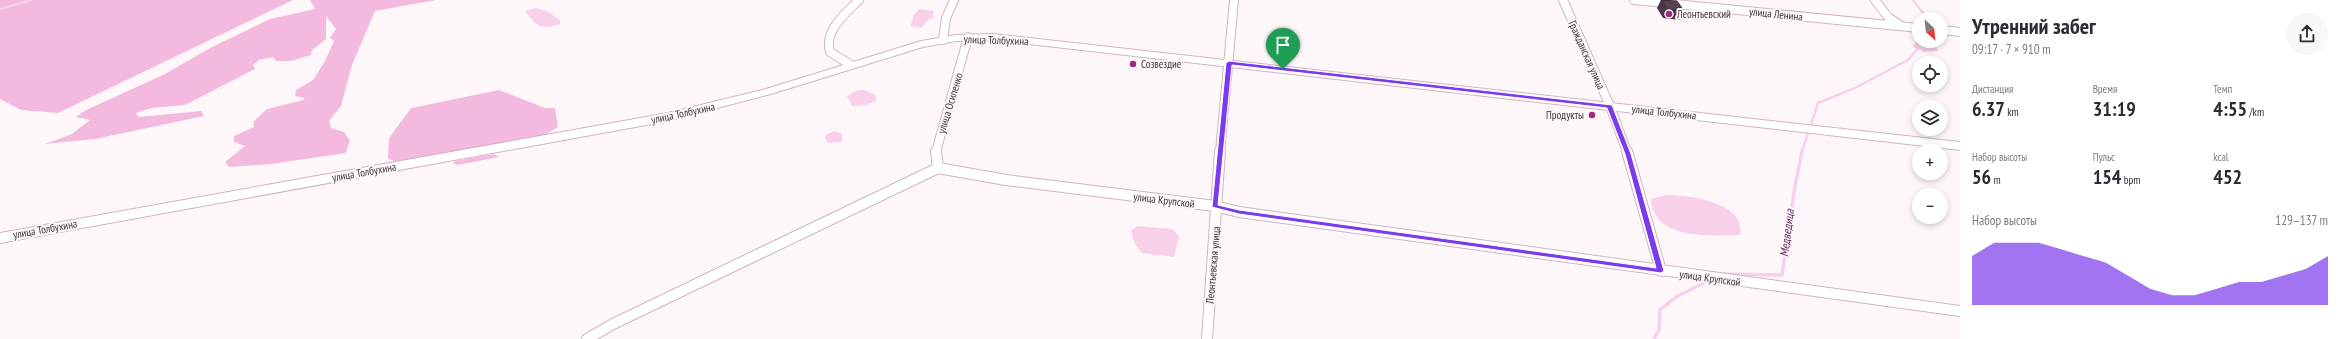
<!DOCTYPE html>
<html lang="ru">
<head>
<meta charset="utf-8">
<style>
	body { margin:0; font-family:"PT Sans Narrow",sans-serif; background:#f7f7f7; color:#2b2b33; height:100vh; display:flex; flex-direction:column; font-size:15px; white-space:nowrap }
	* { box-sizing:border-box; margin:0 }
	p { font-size:13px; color:#7c7c81 }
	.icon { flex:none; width:22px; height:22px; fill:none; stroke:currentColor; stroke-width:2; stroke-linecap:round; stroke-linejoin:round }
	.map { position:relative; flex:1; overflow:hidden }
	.sheet { display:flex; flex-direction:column; background:#fff; width:380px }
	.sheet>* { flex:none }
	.needle { width:26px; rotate:153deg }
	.controls { position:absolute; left:1912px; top:12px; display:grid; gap:8px }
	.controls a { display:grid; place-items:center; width:36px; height:36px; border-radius:50%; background:#fff; box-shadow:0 2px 6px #0003; font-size:20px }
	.pin { position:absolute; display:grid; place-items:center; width:34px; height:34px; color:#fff; margin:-41px -17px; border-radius:50% 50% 50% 0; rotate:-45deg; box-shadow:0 0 4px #0007 }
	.pin .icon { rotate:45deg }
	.round { display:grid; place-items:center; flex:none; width:42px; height:42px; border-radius:21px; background:#f7f7f7 }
	.headline { display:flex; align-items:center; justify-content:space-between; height:68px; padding:0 12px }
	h1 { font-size:22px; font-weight:700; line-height:30px }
	.figures { display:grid; grid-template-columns:repeat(3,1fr); gap:6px; height:68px; padding:4px 12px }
	.figures div { display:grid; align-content:center }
	.figures b { font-size:20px; font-weight:700 }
	.figures small { font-size:11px; font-weight:400 }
	.figures p { font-size:11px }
	.chart { height:112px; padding:8px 12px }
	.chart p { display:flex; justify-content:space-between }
	.chart svg { width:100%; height:72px; margin-top:4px; fill:#7c3aed; opacity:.7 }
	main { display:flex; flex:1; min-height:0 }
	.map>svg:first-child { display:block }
	.green { fill:#f4b9df }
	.water { fill:#f8d0e9 }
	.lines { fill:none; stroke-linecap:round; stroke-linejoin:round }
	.stream-far1 { stroke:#f8d0e9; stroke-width:2.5 }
	.stream { stroke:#f8d0e9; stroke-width:3.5 }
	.street-far1-casing { stroke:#d0b4c6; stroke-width:10 }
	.street-casing { stroke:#d0b4c6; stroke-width:12 }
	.secondary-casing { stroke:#d0b4c6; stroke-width:2 }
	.street-far1 { stroke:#fff; stroke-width:8 }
	.street { stroke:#fff; stroke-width:10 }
	.secondary { fill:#fff; fill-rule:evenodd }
	.wall { fill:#4c3744 }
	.building { fill:#58404f; stroke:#3e2d37 }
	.route { fill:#7c3aed; stroke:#fff; fill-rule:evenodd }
	.poi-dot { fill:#9e2881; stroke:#fdf7fa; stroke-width:1.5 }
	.labels { text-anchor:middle; stroke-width:4; stroke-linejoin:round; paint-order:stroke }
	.poi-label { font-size:11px; fill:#3f343b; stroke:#fdf7fa; text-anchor:start }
	.street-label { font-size:11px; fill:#3f343b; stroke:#fdf7fa }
	.water-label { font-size:12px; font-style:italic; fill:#651d52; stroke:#fdf7fa }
</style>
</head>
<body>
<main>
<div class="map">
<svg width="1960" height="339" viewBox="0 0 1960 339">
	<rect width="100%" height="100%" fill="#fdf7fa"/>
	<path class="green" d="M0,0H293L58,113L21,110L0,99Z
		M310,0H436L375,11L352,65L341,106L329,121L331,128L344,132L350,140L346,153L271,164L229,167L225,162L245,146L234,142V136L254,127L253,122L267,109L303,100L305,98L295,96L296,90L313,80L325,61L334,41L330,38L336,29L326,16V39L312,50L311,55L291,61H276L273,57L259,60L253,65L255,69L185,105L152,108L136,113L139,117L201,111L204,116L95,139L45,144L72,134L90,120L76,117L84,111L165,74L210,48L270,19L315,9Z
		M499,90L545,108H555L558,127L543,136L399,162L388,159L389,138L411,108Z
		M494,154L499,157L457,165L453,163L456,161Z"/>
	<path class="water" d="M536,8L549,12L560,20V24C543,30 536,27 525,11Z
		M919,9L934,11L933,16L935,17L929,19L921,28L911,26L913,16Z
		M1917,40L1936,45L1938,51L1924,52L1913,47Z
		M858,90H864L875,95L877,101L866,105L852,106L847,96Z
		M835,131L842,134V142L828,143L825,137L827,134Z
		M1666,195C1688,195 1747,202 1740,235C1712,236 1652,240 1651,199Z
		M1137,226L1172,229L1179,236L1174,257L1142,253L1135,244L1131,231Z"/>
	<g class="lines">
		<path class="stream-far1" d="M1913,0L1923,13L1924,19
			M0,9L31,0
			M1811,125L1818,103L1855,88L1908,60L1924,41
			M1802,152L1808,133"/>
		<path class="stream" d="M1723,274L1782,275L1795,186L1802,151
			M1654,339L1659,330L1660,310L1676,297L1706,282"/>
		<defs>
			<path id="street-far1" d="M1563,0L1610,106L1627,152
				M1634,0L1919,28
				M1875,0L1888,17L1900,25
				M1941,30L1960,32
				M943,40L946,18L954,0
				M851,65L830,52C824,30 845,14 859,0
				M936,152L968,37
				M1220,152L1234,0"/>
			<path id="street" d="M936,151L938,168
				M1627,151L1661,271
				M938,168L1006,180L1215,206L1239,212L1960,311
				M587,339L613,324L938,168
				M1207,339L1220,151"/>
			<path id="secondary" d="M993,34L1960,142V150L993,40L956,41L923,47L774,93L668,121L0,243V233L668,113L766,89L921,41L956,35Z"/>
		</defs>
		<use href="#street-far1" class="street-far1-casing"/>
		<use href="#street" class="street-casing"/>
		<use href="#secondary" class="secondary-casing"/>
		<use href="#street-far1" class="street-far1"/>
		<use href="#street" class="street"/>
		<use href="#secondary" class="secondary"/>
	</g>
	<path class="wall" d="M1661,0H1667L1684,11L1680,20L1663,18L1657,8Z"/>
	<path class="building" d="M1661,0L1677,1L1684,11L1667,9Z"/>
	<path class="route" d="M1229,61L1612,105L1631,154L1664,271L1661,273L1239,214L1212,207L1226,63ZM1232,65L1607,108L1625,154L1656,268L1239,210L1218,205Z"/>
	<g class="poi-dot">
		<circle cx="1669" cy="14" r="4"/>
		<circle cx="1133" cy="64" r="4"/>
		<circle cx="1592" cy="115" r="4"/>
	</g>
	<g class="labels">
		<g class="poi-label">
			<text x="1677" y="18">Леонтьевский</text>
			<text x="1141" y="68">Созвездие</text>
			<text x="1584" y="119" text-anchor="end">Продукты</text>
		</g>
		<g class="street-label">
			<text transform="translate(1776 14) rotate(6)" y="4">улица Ленина</text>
			<text transform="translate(996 40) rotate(2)" y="4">улица Толбухина</text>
			<text transform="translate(1587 55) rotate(66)" y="4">Гражданская улица</text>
			<text transform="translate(950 103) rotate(-73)" y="4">улица Осипенко</text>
			<text transform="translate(1664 112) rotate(6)" y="4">улица Толбухина</text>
			<text transform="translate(683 113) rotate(-12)" y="4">улица Толбухина</text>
			<text transform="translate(364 172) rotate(-10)" y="4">улица Толбухина</text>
			<text transform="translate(1164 200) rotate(7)" y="4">улица Крупской</text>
			<text transform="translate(45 229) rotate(-10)" y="4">улица Толбухина</text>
			<text transform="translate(1213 265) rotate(-85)" y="4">Леонтьевская улица</text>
			<text transform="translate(1710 278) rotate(8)" y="4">улица Крупской</text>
		</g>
		<g class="water-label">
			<text transform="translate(1787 233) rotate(-83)" y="4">Медведица</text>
		</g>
	</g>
</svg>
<div class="controls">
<a><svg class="needle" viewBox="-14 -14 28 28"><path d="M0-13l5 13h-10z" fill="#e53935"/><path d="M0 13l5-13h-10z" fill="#7c7c81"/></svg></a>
<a><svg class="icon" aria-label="locate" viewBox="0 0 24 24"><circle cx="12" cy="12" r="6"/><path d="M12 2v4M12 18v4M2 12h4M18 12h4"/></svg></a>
<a><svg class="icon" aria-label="layers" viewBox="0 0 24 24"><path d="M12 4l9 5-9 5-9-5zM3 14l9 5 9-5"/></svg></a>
<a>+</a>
<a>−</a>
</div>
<div class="pin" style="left:1283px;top:69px;background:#1e9e55"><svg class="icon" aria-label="arrive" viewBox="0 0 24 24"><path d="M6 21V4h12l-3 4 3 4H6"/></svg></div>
</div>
<section class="sheet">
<div class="headline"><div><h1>Утренний забег</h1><p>09:17 · 7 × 910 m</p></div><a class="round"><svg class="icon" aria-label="share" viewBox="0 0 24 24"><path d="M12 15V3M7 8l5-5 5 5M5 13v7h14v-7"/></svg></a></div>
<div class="figures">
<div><p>Дистанция</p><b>6.37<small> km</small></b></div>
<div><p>Время</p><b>31:19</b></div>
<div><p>Темп</p><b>4:55<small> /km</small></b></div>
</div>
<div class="figures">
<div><p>Набор высоты</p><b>56<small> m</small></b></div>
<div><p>Пульс</p><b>154<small> bpm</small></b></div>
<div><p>kcal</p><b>452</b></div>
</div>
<div class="chart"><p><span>Набор высоты</span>129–137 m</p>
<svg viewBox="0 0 160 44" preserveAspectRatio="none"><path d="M0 44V14L10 6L20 6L30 6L40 10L50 14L60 18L70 26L80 34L90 38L100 38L110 34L120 30L130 30L140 26L150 22L160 14V44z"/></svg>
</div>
</section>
</main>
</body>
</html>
